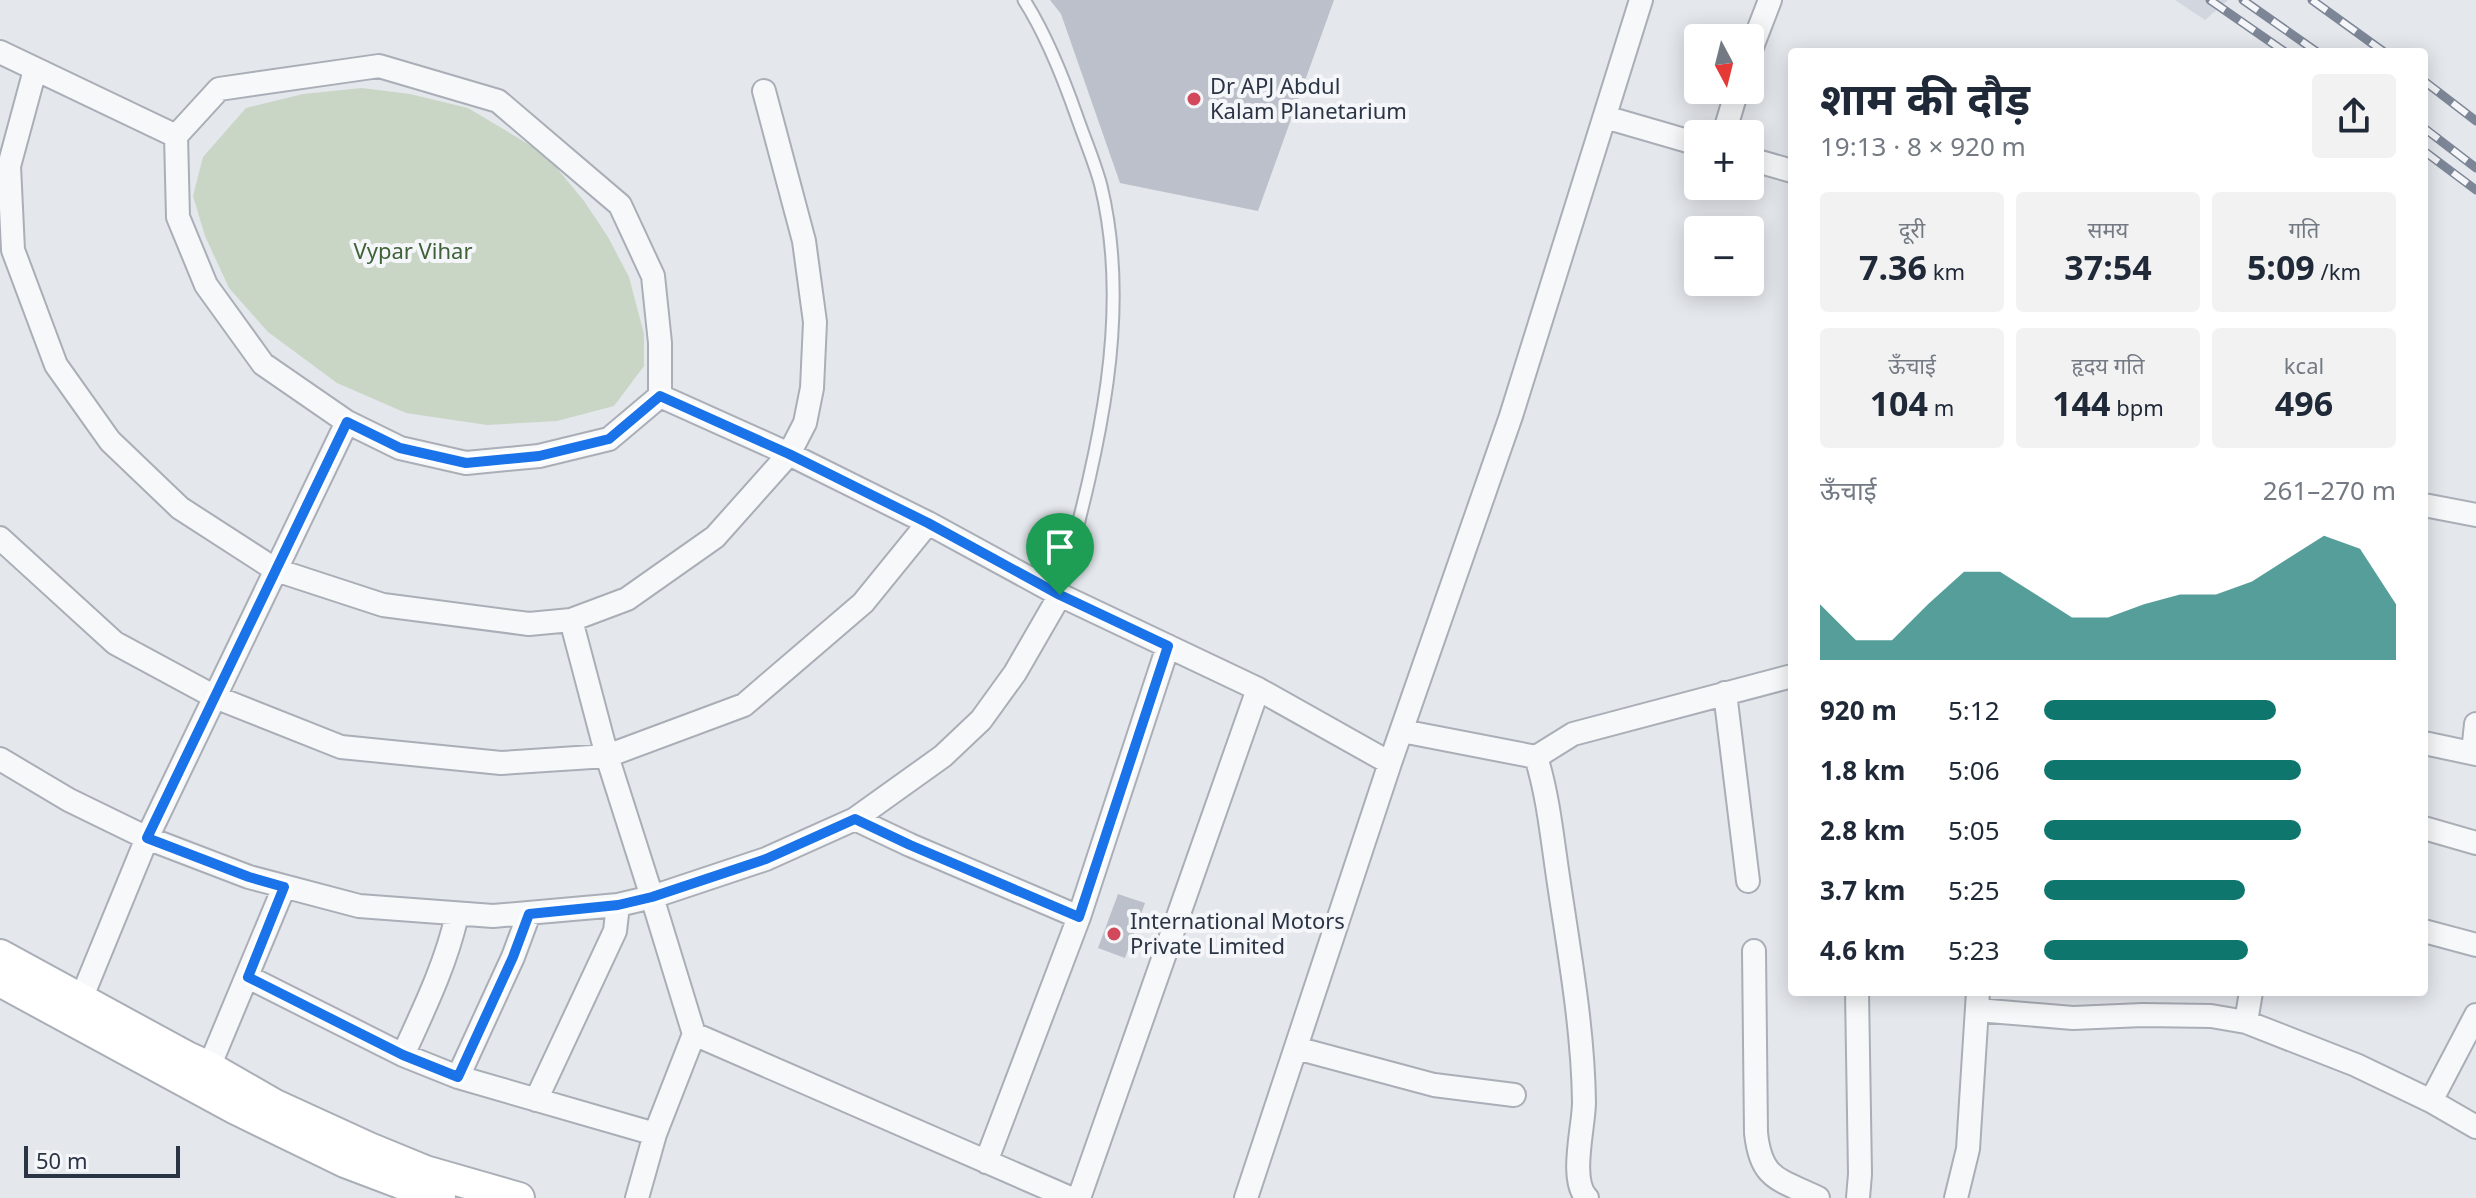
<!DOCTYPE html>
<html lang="hi">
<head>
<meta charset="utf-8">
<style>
	body { margin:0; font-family:"Noto Sans","Noto Sans Devanagari",sans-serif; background:#f2f2f3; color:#1f2937; height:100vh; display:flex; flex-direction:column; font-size:30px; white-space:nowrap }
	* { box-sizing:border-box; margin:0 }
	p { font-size:26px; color:#747a83 }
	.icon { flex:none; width:44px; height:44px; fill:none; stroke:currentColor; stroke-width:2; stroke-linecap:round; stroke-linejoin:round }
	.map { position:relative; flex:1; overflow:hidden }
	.drawer { position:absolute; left:1788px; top:48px; width:640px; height:948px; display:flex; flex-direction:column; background:#fff; border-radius:8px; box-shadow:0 4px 20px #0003 }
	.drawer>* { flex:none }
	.needle { width:52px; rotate:173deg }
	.controls { position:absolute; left:1684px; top:24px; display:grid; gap:16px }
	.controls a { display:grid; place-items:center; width:80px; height:80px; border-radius:8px; background:#fff; box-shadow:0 4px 20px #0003; font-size:40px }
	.scale { position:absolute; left:24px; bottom:20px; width:156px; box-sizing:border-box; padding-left:8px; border:4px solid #2b3445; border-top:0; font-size:22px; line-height:28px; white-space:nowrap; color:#2b3445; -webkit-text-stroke:6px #f4f6f9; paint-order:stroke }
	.pin { position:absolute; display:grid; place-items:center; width:68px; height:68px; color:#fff; margin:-82px -34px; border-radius:50% 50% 50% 0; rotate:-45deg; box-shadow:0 0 8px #0007 }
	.pin .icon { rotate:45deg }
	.round { display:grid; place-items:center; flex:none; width:84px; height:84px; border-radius:8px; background:#f2f2f3 }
	.headline { display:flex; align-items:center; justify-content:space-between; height:136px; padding:0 32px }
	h1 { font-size:44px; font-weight:700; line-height:60px }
	.metrics { display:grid; grid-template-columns:repeat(3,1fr); gap:12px; height:136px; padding:8px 32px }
	.metrics div { display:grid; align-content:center; border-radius:8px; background:#f2f2f3; text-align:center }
	.metrics b { font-size:34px; font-weight:700 }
	.metrics small { font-size:22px; font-weight:400 }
	.metrics p { font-size:22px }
	.chart { height:224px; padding:16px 32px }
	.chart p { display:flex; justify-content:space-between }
	.chart svg { width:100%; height:144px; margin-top:8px; fill:#0f766e; opacity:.7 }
	ul { padding:0 32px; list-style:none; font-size:26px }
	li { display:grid; grid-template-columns:128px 96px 1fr; align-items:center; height:60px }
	li i { height:20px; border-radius:10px; background:#0f766e }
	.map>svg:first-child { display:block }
	.built { fill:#d2d6de }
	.green { fill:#c9d6c5 }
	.building { fill:#bbc0ca }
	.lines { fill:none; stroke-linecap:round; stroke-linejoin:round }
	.lane-casing { stroke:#a9aeb7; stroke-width:15 }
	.street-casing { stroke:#a9aeb7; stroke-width:26 }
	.secondary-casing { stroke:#a9aeb7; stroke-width:34 }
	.lane { stroke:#f7f8fa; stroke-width:11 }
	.street { stroke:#f7f8fa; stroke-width:22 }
	.secondary { stroke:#fff; stroke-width:30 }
	.rail-casing { stroke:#7d8696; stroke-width:9 }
	.rail { stroke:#f4f6f9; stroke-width:6; stroke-dasharray:18; stroke-linecap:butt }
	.route-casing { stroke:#fff; stroke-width:16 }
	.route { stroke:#1a73e8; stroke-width:10 }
	.poi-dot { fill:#d1495b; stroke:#f4f6f9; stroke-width:3 }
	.labels { text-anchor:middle; stroke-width:8; stroke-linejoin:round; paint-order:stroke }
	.poi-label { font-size:22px; fill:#2b3445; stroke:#f4f6f9; text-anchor:start }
	.park-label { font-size:22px; fill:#3f6138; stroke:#f4f6f9 }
</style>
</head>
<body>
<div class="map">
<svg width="2476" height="1198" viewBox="0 0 2476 1198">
	<rect width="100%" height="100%" fill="#e4e7ec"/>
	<path class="built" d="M2175,0H2228L2205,20Z"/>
	<path class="green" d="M362,88L410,94L468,108L545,154L584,201L608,237L629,277L644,334V366L614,406L557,421L487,425L406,413L337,383L268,332L229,288L205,236L193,196L203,157L246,108L303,94Z"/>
	<path class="building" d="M1050,0H1334L1258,211L1120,183L1061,14Z
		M1118,894L1145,903L1125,958L1098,948Z"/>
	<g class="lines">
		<defs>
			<path id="lane" d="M1024,0C1047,36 1063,77 1077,117C1085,140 1095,163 1101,186C1134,323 1094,463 1060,595"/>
			<path id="street" d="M0,52L176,136
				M1750,52L1770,0
				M35,70L9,166L13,250L56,365L110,441L180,508L276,570L383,605L529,624L571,620L627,599L715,537L789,454L805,423L812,388L815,322L804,241L764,91
				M1605,117L1698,144
				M1724,134L1737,90
				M1750,159L1792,171
				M660,396V343L653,276L620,205L498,101L379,66L219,89L176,136L178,217L206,285L263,364L347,422L400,448L466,463L539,456L609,439L660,396L789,454L928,523L1060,595L1258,689L1390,763L1246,1198
				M2424,505L2476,515
				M0,538L115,643L215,697L341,747L501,763L607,756L744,705L863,603L928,523
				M1725,693L1748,881
				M1402,731L1536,757C1548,795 1552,837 1558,877C1569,952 1583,1027 1584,1102C1584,1127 1569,1180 1587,1198
				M2424,743L2476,754
				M2473,753L2476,724
				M1536,757L1573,734L1792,676
				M0,759L69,800L147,838L347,422
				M1390,763L1511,416L1641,0
				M855,819L910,845L1079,917
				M2424,828L2476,843
				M2424,931L2476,945
				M1754,951L1756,1133C1761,1180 1779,1179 1818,1198
				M248,977L403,1055L458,1077L655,1134
				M1857,992L1860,1174L1858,1198
				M81,999L147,838L249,877L359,906L493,916L618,905L652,897L607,756L571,620
				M1977,1010L2073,1018L2143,1015L2211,1016L2246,1022L2356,1065L2431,1101L2476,1127
				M2246,1022L2251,992
				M694,1034L652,897L766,859L855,819L943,756L981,720L1015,673L1060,595
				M1296,1048L1434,1085L1514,1095
				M403,1055C424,1009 446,964 457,915
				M209,1067L284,887
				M458,1077L513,957L529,914
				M536,1100L615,931L618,905
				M2431,1101L2476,1015
				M986,1162L1079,917L1168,646
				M637,1198L655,1134L694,1034L1070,1198
				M1079,1198L1258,689
				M1956,1198L1968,1149L1978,992"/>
			<path id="secondary" d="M0,955L187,1057L209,1067L275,1105L369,1148L425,1171L519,1198
				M0,981L236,1109L345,1162L440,1198"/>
		</defs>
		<use href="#lane" class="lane-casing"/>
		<use href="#street" class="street-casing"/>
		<use href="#secondary" class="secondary-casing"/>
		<use href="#lane" class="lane"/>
		<use href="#street" class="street"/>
		<use href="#secondary" class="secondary"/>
		<defs>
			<path id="rail" d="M2210,0L2285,52
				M2243,0L2317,52
				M2312,0L2384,52
				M2424,81L2476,121
				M2424,128L2476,168
				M2424,151L2476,190"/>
		</defs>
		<use href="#rail" class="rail-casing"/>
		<use href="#rail" class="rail"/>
	</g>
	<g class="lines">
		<defs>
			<path id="route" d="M660,396L789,454L928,523L1060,595L1168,646L1079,917L910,845L855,819L766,859L652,897L618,905L529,914L513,957L458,1077L403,1055L248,977L284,887L249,877L147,838L347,422L400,448L466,463L539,456L609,439Z"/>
		</defs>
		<use href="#route" class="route-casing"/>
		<use href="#route" class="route"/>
	</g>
	<g class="poi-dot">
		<circle cx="1194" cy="99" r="8"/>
		<circle cx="1114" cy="934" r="8"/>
	</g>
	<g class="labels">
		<g class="poi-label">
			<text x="1210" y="94">Dr APJ Abdul<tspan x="1210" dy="25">Kalam Planetarium</tspan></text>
			<text x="1130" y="929">International Motors<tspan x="1130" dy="25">Private Limited</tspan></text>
		</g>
		<g class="park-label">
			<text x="413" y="259">Vypar Vihar</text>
		</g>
	</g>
</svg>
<div class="controls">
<a><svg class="needle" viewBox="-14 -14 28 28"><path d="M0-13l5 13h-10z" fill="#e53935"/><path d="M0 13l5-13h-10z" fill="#747a83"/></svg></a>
<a>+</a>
<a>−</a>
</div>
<div class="scale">50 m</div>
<div class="pin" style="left:1060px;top:595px;background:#1e9e55"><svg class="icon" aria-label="arrive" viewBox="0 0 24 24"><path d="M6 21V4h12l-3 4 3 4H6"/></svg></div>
<section class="drawer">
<div class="headline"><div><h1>शाम की दौड़</h1><p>19:13 · 8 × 920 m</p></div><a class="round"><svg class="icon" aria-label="share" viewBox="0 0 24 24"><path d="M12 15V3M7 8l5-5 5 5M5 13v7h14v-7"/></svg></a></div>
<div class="metrics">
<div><p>दूरी</p><b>7.36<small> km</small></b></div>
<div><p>समय</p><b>37:54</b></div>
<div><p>गति</p><b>5:09<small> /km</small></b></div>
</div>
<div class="metrics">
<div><p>ऊँचाई</p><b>104<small> m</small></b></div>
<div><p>हृदय गति</p><b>144<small> bpm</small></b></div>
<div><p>kcal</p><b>496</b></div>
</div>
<div class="chart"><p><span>ऊँचाई</span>261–270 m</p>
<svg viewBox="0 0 160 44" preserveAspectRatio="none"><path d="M0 44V27L10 38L20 38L30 27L40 17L50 17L60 24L70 31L80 31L90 27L100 24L110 24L120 20L130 13L140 6L150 10L160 27V44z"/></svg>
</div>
<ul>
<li><b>920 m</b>5:12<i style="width:66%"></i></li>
<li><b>1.8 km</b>5:06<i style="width:73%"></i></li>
<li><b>2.8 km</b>5:05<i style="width:73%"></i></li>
<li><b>3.7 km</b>5:25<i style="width:57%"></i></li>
<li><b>4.6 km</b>5:23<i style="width:58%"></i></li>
</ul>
</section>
</div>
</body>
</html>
